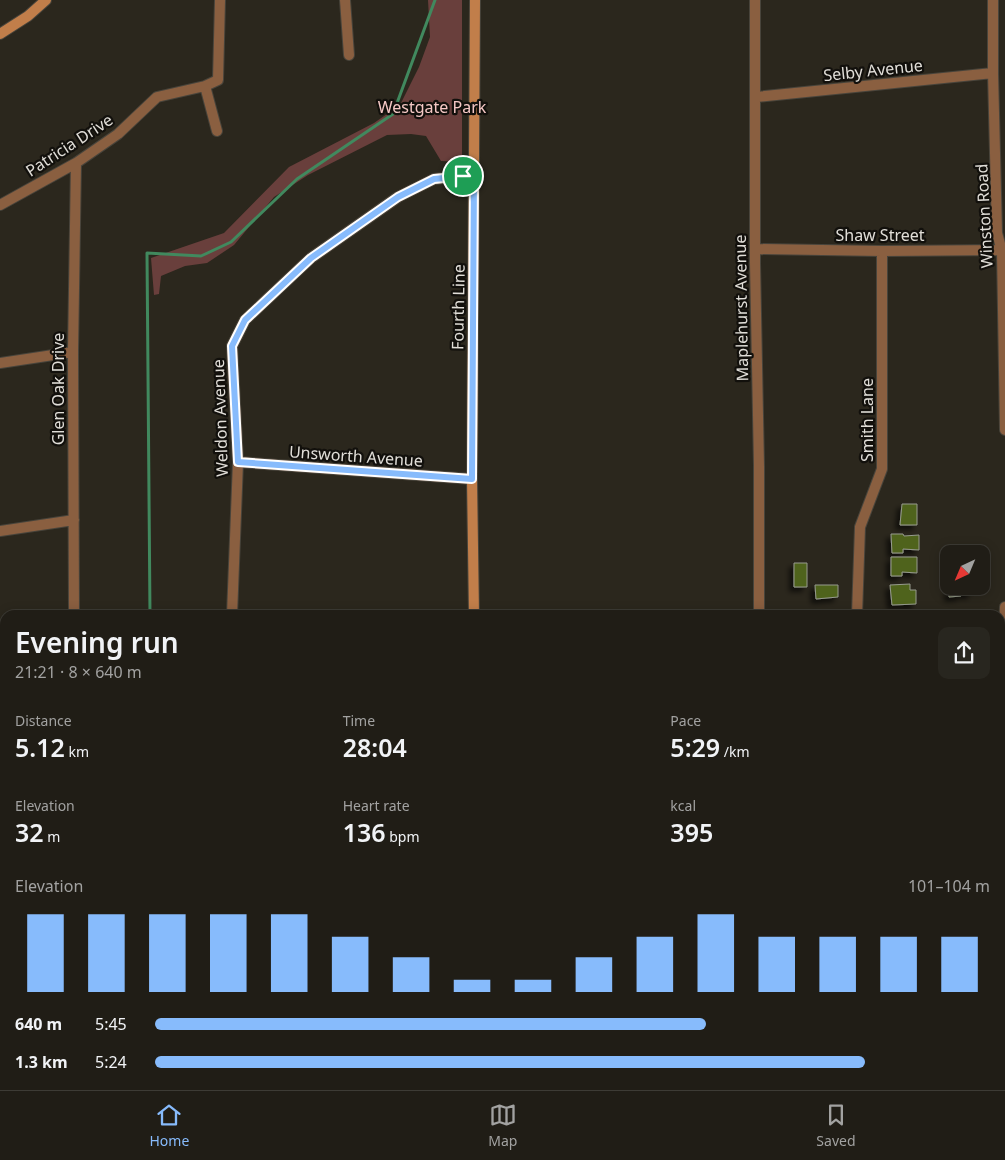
<!DOCTYPE html>
<meta charset="utf-8">
<style>
body{margin:0;font-family:"Noto Sans",sans-serif;background:#28261f;color:#f1f3f6;height:100vh;display:flex;flex-direction:column;font-size:19px;white-space:nowrap}
*{box-sizing:border-box;margin:0}
p{font-size:16px;color:#a2a2a1}
.icon{flex:none;width:28px;height:28px;fill:none;stroke:currentColor;stroke-width:2;stroke-linecap:round;stroke-linejoin:round}
.map{position:relative;flex:1;overflow:hidden}
.sheet{position:absolute;left:0px;top:610px;width:1005px;height:480px;display:flex;flex-direction:column;background:#201d16;border-radius:15px 15px 0 0;box-shadow:0 2px 12px #0003,0 0 0 1px #3d3b35}
.sheet>*{flex:none}
.needle{width:32px;rotate:224deg}
.controls{position:absolute;left:940px;top:545px;display:grid;gap:10px}
.controls a{display:grid;place-items:center;width:50px;height:50px;border-radius:10px;background:#201d16;box-shadow:0 2px 12px #0003,0 0 0 1px #3d3b35;font-size:25px}
.pin{position:absolute;display:grid;place-items:center;width:42px;height:42px;color:#fff;margin:-21px;border:2px solid #fff;border-radius:50%;box-shadow:0 1px 5px #0007}
.round{display:grid;place-items:center;flex:none;width:52px;height:52px;border-radius:10px;background:#28261f}
.head{display:flex;align-items:center;justify-content:space-between;height:85px;padding:0 15px}
h1{font-size:28px;font-weight:600;line-height:38px}
.stats{display:grid;grid-template-columns:repeat(3,1fr);gap:8px;height:85px;padding:5px 15px}
.stats div{display:grid;align-content:center}
.stats b{font-size:25px;font-weight:600}
.stats small{font-size:14px;font-weight:400}
.stats p{font-size:14px}
.chart{height:140px;padding:10px 15px}
.chart p{display:flex;justify-content:space-between}
.chart svg{width:100%;height:90px;margin-top:5px;stroke:#87bbfc;stroke-width:6}
ul{padding:0 15px;list-style:none;font-size:16px}
li{display:grid;grid-template-columns:80px 60px 1fr;align-items:center;height:38px}
li i{height:12px;border-radius:6px;background:#87bbfc}
.menu{display:flex;justify-content:space-around;align-items:center;height:70px;border-top:1px solid #3d3b35;background:#201d16;font-size:14px;color:#a2a2a1}
.menu a{display:grid;justify-items:center;gap:2px}
.menu .active{color:#87bbfc}
.map>svg:first-child{display:block}
.green{fill:#693f3c}
.lines{fill:none;stroke-linecap:round;stroke-linejoin:round}
.stream{stroke:#41895e;stroke-width:3}
.building{fill:#50631b;stroke:#969b8e;filter:url(#shadow)}
.street-casing{stroke:#48443b;stroke-width:12}
.secondary-casing{stroke:#48443b;stroke-width:12}
.path{stroke:#87847c;stroke-width:2;stroke-dasharray:2.5 4;stroke-linecap:butt}
.street{stroke:#8a5f40;stroke-width:10}
.secondary{stroke:#c17e4a;stroke-width:10}
.route-casing{stroke:#fff;stroke-width:10}
.route{stroke:#87bbfc;stroke-width:6}
.labels{text-anchor:middle;stroke-width:4.5;stroke-linejoin:round;paint-order:stroke}
.street-label{font-size:16px;fill:#e1ded8;stroke:#12100c}
.park-label{font-size:16px;fill:#f5c8c5;stroke:#12100c}
</style>
<div class="map">
<svg width="1005" height="1090" viewBox="0 0 1005 1090">
<defs>
<filter id="shadow"><feDropShadow dx="-4.5" dy="4.5" stdDeviation="2.5" flood-color="#0009"/></filter>
</defs>
<rect width="100%" height="100%" fill="#2b271d"/>
<path class="green" d="M428 0H462V162L441 161 426 136 411 134 387 135 308 175 274 197 234 245 207 263 185 266 161 276 159 294 154 295 151 258 224 233 289 167 374 123 400 105 419 67 430 37Z"/>
<g class="lines">
<path class="stream" d="M150 615 147 253 201 256 231 242 297 179 393 114 435 0
M98 1085 99 1090"/>
</g>
<path class="building" d="M902 504H917V525H900Z
M891 534H903L904 536 919 535V550L903 549V553H892Z
M891 557H917V573L902 572V576H891Z
M794 563H807V587H794Z
M910 584V590H916V604L892 605 890 585Z
M815 585H838V597L816 599Z
M957 586H975V588H972V594H962V588Z
M949 589H961V596L949 597Z
M1000 700 1005 703V717L1000 725Z
M1000 781 1005 784V801L1000 798Z"/>
<g class="lines">
<g class="street-casing">
<path id="street" d="M345 0 349 55
M755 0V263L759 466V615
M993 0V73L997 233 1002 251 1005 430
M205 86 217 131
M756 97 993 73
M0 205 76 163 118 134 157 97 205 86 218 80 220 0
M755 249 882 251 1005 250
M0 363 73 352
M238 462 472 479
M0 531 74 520
M74 615 73 352 76 163
M232 615 238 462 232 346 245 320 311 258 398 197 434 179 474 175
M857 615 860 527 882 469V251
M1000 660 1003 648 1005 607
M0 673 5 671
M1000 838 1005 843
M765 1085 766 1090
M232 1090V1085
M898 1090V1085"/>
</g>
<g class="secondary-casing">
<path id="secondary" d="M0 34 28 16 46 0
M474 615 472 479 475 0
M1000 667 1005 671
M0 1079 5 1078
M481 1090V1085"/>
</g>
<path class="path" d="M0 946H5"/>
<use href="#street" class="street"/>
<use href="#secondary" class="secondary"/>
</g>
<g class="lines">
<g class="route-casing">
<path id="route" d="M474 175 472 479 238 462 232 346 245 320 311 258 398 197 434 179Z"/>
</g>
<use href="#route" class="route"/>
</g>
<g class="labels">
<g class="street-label">
<text transform="translate(873 70) rotate(-6)" y="6">Selby Avenue</text>
<text transform="translate(69 145) rotate(-33)" y="6">Patricia Drive</text>
<text transform="translate(984 216) rotate(-93)" y="6">Winston Road</text>
<text x="880" y="241">Shaw Street</text>
<text transform="translate(458 307) rotate(-89)" y="6">Fourth Line</text>
<text transform="translate(741 308) rotate(-91)" y="6">Maplehurst Avenue</text>
<text transform="translate(58 389) rotate(-90)" y="6">Glen Oak Drive</text>
<text transform="translate(220 418) rotate(-92)" y="6">Weldon Avenue</text>
<text transform="translate(867 420) rotate(-90)" y="6">Smith Lane</text>
<text transform="translate(356 456) rotate(4)" y="6">Unsworth Avenue</text>
</g>
<g class="park-label">
<text x="432" y="113">Westgate Park</text>
</g>
</g>
</svg>
<div class="controls">
<a><svg class="needle" viewBox="-14 -14 28 28"><path d="M0-13l5 13h-10z" fill="#e53935"/><path d="M0 13l5-13h-10z" fill="#a2a2a1"/></svg></a>
</div>
<div class="pin" style="left:463px;top:176px;background:#1e9e55"><svg class="icon" aria-label="arrive" viewBox="0 0 24 24"><path d="M6 21V4h12l-3 4 3 4H6"/></svg></div>
<section class="sheet">
<div class="head"><div><h1>Evening run</h1><p>21:21 · 8 × 640 m</p></div><a class="round"><svg class="icon" aria-label="share" viewBox="0 0 24 24"><path d="M12 15V3M7 8l5-5 5 5M5 13v7h14v-7"/></svg></a></div>
<div class="stats">
<div><p>Distance</p><b>5.12<small> km</small></b></div>
<div><p>Time</p><b>28:04</b></div>
<div><p>Pace</p><b>5:29<small> /km</small></b></div>
</div>
<div class="stats">
<div><p>Elevation</p><b>32<small> m</small></b></div>
<div><p>Heart rate</p><b>136<small> bpm</small></b></div>
<div><p>kcal</p><b>395</b></div>
</div>
<div class="chart"><p><span>Elevation</span>101–104 m</p>
<svg viewBox="0 0 160 44" preserveAspectRatio="none"><path d="M5 44V6M15 44V6M25 44V6M35 44V6M45 44V6M55 44V17M65 44V27M75 44V38M85 44V38M95 44V27M105 44V17M115 44V6M125 44V17M135 44V17M145 44V17M155 44V17"/></svg>
</div>
<ul>
<li><b>640 m</b>5:45<i style="width:66%"></i></li>
<li><b>1.3 km</b>5:24<i style="width:85%"></i></li>
</ul>
</section>
</div>
<nav class="menu">
<a class="active"><svg class="icon" aria-label="home" viewBox="0 0 24 24"><path d="M3 11l9-7 9 7M6 9v11h12V9"/></svg>Home</a>
<a><svg class="icon" aria-label="map" viewBox="0 0 24 24"><path d="M3 6l6-2 6 2 6-2v14l-6 2-6-2-6 2zM9 4v14M15 6v14"/></svg>Map</a>
<a><svg class="icon" aria-label="saved" viewBox="0 0 24 24"><path d="M7 4h10v16l-5-4-5 4z"/></svg>Saved</a>
</nav>
